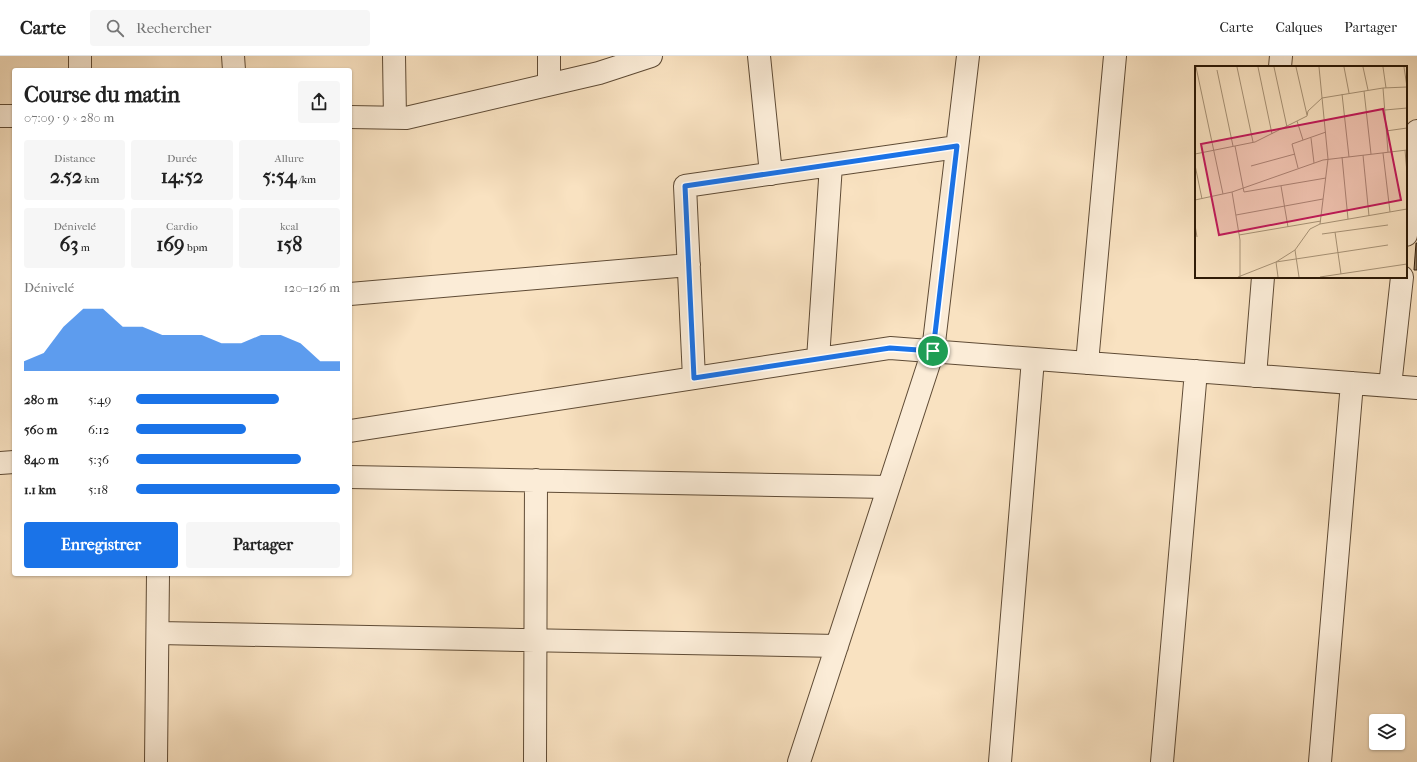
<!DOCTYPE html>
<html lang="fr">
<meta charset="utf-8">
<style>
body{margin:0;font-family:"IM FELL French Canon",serif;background:#f6f6f6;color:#222;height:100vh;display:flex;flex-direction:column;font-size:15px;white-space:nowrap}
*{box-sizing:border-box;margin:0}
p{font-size:13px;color:#767676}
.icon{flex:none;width:22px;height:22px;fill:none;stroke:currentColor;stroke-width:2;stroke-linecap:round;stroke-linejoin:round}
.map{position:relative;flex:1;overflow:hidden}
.panel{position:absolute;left:12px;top:12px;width:340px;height:508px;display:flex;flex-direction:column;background:#fff;border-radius:4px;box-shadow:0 1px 3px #0004}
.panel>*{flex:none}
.tools{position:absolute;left:1369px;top:658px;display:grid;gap:8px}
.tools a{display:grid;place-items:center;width:36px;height:36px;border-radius:4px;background:#fff;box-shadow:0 1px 3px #0004;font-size:20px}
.pin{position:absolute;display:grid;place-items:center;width:34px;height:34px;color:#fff;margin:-17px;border:2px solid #fff;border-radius:50%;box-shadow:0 1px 4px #0007}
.round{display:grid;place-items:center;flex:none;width:42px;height:42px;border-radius:4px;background:#f6f6f6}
.head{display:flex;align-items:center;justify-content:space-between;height:68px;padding:0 12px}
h1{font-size:22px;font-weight:800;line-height:30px}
.figures{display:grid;grid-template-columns:repeat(3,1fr);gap:6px;height:68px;padding:4px 12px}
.figures div{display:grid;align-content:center;border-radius:4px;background:#f6f6f6;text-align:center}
.figures b{font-size:20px;font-weight:800}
.figures small{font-size:11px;font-weight:400}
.figures p{font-size:11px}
.chart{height:112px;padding:8px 12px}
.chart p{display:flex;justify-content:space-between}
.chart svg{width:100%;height:72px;margin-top:4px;fill:#1a73e8;opacity:.7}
.cta{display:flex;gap:8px;margin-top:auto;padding:8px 12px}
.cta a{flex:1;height:46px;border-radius:4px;background:#1a73e8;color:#fff;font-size:16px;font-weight:800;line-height:46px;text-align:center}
.cta a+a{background:#f6f6f6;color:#222}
ul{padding:0 12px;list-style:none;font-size:13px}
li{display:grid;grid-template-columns:64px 48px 1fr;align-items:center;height:30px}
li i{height:10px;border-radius:5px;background:#1a73e8}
header{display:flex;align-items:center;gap:24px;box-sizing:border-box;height:56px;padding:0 20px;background:#fff;border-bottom:1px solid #e0e0e0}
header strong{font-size:19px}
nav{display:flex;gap:22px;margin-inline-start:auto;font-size:14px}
.search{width:280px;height:36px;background:#f6f6f6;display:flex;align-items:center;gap:10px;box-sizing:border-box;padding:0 14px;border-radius:4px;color:#767676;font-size:15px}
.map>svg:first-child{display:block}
.building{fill:#978267;stroke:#2c1906}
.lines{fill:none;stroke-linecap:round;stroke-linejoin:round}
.street-casing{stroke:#5f4b35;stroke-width:24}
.street{stroke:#fbecd7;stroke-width:22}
.route-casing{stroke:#fff;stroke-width:8}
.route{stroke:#1a73e8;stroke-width:5}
.inset-road{fill:none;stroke:#a79276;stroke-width:1}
.view{fill:#c2185b;fill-opacity:0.15;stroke:#c2185b;stroke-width:2}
.inset-edge{fill:none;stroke:#2c1906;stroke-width:2}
</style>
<header>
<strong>Carte</strong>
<div class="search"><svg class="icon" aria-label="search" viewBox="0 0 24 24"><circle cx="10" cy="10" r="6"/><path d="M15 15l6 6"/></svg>Rechercher</div>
<nav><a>Carte</a><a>Calques</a><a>Partager</a></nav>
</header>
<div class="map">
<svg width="1417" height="706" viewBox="0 0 1417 706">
<rect width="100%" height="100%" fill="#f9e2c1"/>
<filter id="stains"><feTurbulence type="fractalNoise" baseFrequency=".005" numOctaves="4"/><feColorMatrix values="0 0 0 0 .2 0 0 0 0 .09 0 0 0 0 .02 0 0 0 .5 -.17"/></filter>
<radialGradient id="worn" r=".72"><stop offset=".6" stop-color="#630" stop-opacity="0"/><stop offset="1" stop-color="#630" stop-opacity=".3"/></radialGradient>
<path class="building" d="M1416 187H1417V214H1414Z"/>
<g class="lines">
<g class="street-casing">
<path id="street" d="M80 0V14
M233 0 234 14
M394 0 395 62
M549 0V28
M759 0 771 118
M1280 11 1281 0
M0 60H14
M350 61 406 62 599 17 651 0
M1406 179 1417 75
M350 238 689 209
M818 303 831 109
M1087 307 1115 0
M1255 320 1263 221
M694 322 685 130 957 91
M1390 330 1402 221
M350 375 890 292 1417 332
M0 407 14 406
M350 421 888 431
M158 577 837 590
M156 706 158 518
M535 706 536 424
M799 706 933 295 968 0
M1000 706 1033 303
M1162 706 1196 315
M1320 706 1352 327"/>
</g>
<use href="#street" class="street"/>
</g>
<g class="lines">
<g class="route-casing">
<path id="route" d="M957 90 933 295 890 292 694 322 685 130Z"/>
</g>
<use href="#route" class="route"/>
</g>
<g transform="translate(1195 10)">
<rect width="212" height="212" fill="#f9e2c1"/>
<path class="inset-road" d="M1 1 28 128M42 1 58 76M63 1 77 68M79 1 92 61M101 1 112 49M124 1 133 93 125 158M149 1 154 27M168 1 173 24M188 1 191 22M209 1 212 21M22 4 38 80M188 22 193 86M169 25 176 88M147 28 154 91M190 44 212 42M102 55 108 74M191 65 212 62M116 72 119 97M40 80 49 126 131 112M210 84 212 107M188 87 195 146M0 88 60 76 112 50 113 45 127 32 188 22 212 21M168 89 174 150M147 91 153 153M0 99 7 133M56 100 100 88M103 102 97 78 131 66M86 120 93 161M37 126 45 174V211M0 134 37 126 128 94 212 84M41 149 128 133M0 159 2 171M140 166 146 208M127 168 193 159M44 169 126 155M100 184 104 211M43 211 81 196 193 179M83 211 81 196 100 184 115 163 125 158 212 143M125 211 212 198"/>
<path class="view" d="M188 43 206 134 24 169 6 78Z"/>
<rect width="212" height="212" class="inset-edge"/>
</g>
<rect width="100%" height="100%" filter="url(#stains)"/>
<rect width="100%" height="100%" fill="url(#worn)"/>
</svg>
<div class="tools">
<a><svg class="icon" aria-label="layers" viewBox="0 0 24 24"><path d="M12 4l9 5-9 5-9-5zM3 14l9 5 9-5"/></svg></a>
</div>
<div class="pin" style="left:933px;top:295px;background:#1e9e55"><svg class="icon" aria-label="arrive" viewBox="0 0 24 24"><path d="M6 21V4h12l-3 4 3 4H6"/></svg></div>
<section class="panel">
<div class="head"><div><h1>Course du matin</h1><p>07:09 · 9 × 280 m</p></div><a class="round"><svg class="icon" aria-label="share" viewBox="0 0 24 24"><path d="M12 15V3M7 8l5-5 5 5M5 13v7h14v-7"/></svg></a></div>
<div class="figures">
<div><p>Distance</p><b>2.52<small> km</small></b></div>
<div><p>Durée</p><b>14:52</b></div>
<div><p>Allure</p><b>5:54<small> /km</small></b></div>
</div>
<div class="figures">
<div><p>Dénivelé</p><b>63<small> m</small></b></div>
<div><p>Cardio</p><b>169<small> bpm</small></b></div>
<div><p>kcal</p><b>158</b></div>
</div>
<div class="chart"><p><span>Dénivelé</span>120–126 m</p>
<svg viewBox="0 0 160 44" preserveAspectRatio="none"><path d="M0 44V38L10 33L20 17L30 6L40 6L50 17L60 17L70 22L80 22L90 22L100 27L110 27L120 22L130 22L140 27L150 38L160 38V44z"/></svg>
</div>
<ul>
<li><b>280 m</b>5:49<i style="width:70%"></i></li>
<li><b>560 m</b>6:12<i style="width:54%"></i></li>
<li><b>840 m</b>5:36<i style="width:81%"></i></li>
<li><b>1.1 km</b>5:18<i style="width:100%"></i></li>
</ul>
<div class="cta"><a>Enregistrer</a><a>Partager</a></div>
</section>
</div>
